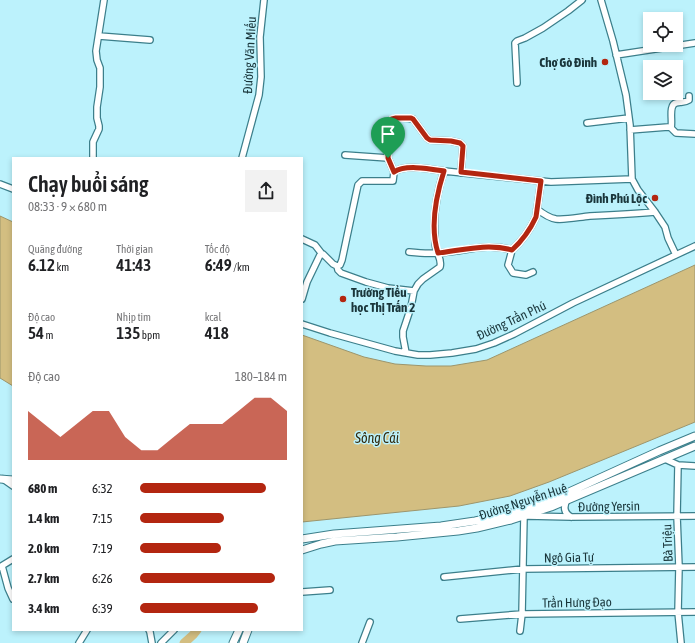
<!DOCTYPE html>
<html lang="vi">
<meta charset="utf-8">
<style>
body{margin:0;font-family:"Asap Condensed",sans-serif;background:#f2f2f2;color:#202124;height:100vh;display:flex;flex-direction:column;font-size:15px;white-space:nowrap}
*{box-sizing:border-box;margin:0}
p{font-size:13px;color:#757577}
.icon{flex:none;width:22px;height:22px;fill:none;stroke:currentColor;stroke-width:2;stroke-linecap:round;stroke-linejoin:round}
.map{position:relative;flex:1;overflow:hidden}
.drawer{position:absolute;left:12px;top:157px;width:291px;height:474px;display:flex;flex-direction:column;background:#fff;border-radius:0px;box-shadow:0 2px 6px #0003}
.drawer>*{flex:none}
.controls{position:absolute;left:643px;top:12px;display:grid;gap:8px}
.controls a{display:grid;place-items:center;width:40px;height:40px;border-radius:0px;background:#fff;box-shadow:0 2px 6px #0003;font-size:20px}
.pin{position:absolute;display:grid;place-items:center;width:34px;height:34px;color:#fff;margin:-41px -17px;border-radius:50% 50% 50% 0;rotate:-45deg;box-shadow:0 0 4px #0007}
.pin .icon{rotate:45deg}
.round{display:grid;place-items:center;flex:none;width:42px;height:42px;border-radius:0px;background:#f2f2f2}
.summary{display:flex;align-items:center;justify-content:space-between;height:68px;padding:0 16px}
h1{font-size:22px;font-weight:600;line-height:30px}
.stats{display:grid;grid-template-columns:repeat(3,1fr);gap:6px;height:68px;padding:4px 16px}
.stats div{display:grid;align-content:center}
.stats b{font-size:17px;font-weight:600}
.stats small{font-size:11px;font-weight:400}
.stats p{font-size:11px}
.chart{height:112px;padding:8px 16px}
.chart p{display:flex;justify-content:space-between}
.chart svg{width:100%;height:72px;margin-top:4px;fill:#b32610;opacity:.7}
ul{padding:0 16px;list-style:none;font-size:13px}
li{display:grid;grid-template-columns:64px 48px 1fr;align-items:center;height:30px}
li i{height:10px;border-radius:5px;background:#b32610}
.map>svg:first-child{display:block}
.water{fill:#d3be81;stroke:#9c956c}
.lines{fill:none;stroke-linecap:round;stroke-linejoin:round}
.river{stroke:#d3be81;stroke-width:9}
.minor-casing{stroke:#3c7f8b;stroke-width:8}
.major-casing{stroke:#3c7f8b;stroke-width:9}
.minor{stroke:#fff;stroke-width:5.5}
.major{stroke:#fff;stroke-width:7}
.route-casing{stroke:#fff;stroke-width:8}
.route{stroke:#b32610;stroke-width:5}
.poi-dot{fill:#b32610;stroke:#bcf2fc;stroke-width:1.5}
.labels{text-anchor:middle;stroke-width:3;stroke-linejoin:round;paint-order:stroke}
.street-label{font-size:13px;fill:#1a363b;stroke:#bcf2fc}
.poi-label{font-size:13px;font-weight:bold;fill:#1a363b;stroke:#bcf2fc;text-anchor:end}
.water-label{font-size:14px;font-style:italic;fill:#32290c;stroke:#bcf2fc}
</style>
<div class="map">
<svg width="695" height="643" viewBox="0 0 695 643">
<rect width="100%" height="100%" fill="#bcf2fc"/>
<path class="water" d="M0 216 13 222V386L0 378Z
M695 265V422L549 482 510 496 459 506 302 522V335L364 357 395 364 426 366H451L487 360Z"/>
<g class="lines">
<path class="river" d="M184 643 193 635 197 630"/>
<g class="minor-casing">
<path id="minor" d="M601 0 613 41 626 95 630 125 632 179 638 190 655 212 665 227 668 238 676 255
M99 36 150 40
M616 55 695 43
M517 83 515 43 517 41 525 38 543 28 568 11 582 0
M587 123 629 118
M671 128C673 121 668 105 676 103 681 101 683 104 689 100V96
M630 130 668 127 671 128 676 133 695 134
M345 155 388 158
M93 158V142L99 129V126L97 118V107L100 87V68L97 60 96 51 104 0
M242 158 259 95 261 77 260 37 264 0
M394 172C405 164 431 169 444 171L551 182 632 179
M0 184 13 189
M537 209C542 213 549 218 556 219 567 220 579 217 590 216 612 215 633 214 655 212
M302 239 315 245 322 254
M512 250 508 265 513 273 526 275 533 272
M409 252C418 253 428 254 437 253 463 252 487 242 512 250 522 241 530 230 536 217L541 181
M337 266 338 270 341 273 366 282 388 288 414 291
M302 299 307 282 320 255 323 254 333 264 337 266 340 265 342 260 356 194 358 185 362 181H393L394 172 388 158 389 123C390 122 390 121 391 120 395 117 409 118 413 119L427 138 430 140 451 141 460 143 463 146 461 173
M302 324 330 333 395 351 418 355H430L452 353 476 349 494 343 514 334 573 303 695 246
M406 353 403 337V331L411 307 414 291 418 284 423 279 440 267C442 260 438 256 436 249 435 245 435 241 435 236 433 215 437 192 444 171
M665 459 678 465 695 466
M678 465 677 516 679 567 678 612 681 643
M3 479 13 486
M567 500C563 507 564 513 571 517
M527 516 571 517 695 516
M2 566 8 588 13 599
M0 567 13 559
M444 577 523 569 695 567
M302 592 330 590
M460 619 522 614 695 612
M149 630 150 632 152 643
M520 631 522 614 524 516 523 512
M79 643 87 630
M161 643 174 630
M362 643 370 622"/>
</g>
<g class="major-casing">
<path id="major" d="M0 479 13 480
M302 539 334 534 441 526 475 521 509 514 547 502 659 451 695 436
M302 550 321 544 335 541 397 537 458 531 477 528 511 520 551 507 695 446
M233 643 239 630
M243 643 248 630"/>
</g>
<use href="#minor" class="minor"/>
<use href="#major" class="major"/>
</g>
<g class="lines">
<g class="route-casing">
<path id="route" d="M396 118H411L413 119 427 138 430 140 451 141 460 143 463 146 461 172 541 181 536 217C530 230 522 241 512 250 488 243 462 250 438 253 430 228 436 196 444 171 431 169 405 164 394 172L388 158 389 123 392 119Z"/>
</g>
<use href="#route" class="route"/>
</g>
<g class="poi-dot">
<circle cx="605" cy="62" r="4"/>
<circle cx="655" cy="198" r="4"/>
<circle cx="343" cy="299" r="4"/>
</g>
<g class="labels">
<g class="street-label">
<text transform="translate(249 55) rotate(-87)" y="5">Đường Văn Miếu</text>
<text transform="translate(511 320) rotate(-25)" y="5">Đường Trần Phú</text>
<text transform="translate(523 501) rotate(-18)" y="5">Đường Nguyễn Huệ</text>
<text transform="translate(609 506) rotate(-1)" y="5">Đường Yersin</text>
<text transform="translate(667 543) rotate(-92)" y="5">Bà Triệu</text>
<text transform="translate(569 557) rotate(-1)" y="5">Ngô Gia Tự</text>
<text transform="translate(577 602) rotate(-1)" y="5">Trần Hưng Đạo</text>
</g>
<g class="poi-label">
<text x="597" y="67">Chợ Gò Đình</text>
<text x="647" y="203">Đình Phú Lộc</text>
<text x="351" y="297" text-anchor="start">Trường Tiểu<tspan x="351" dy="15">học Thị Trấn 2</tspan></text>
</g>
<g class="water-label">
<text x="377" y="443">Sông Cái</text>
</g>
</g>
</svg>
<div class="controls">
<a><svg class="icon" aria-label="locate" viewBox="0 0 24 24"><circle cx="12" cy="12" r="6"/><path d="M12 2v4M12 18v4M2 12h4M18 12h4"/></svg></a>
<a><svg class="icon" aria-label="layers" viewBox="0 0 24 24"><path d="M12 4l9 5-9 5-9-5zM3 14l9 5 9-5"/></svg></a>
</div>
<div class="pin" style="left:388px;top:158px;background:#1e9e55"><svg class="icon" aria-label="arrive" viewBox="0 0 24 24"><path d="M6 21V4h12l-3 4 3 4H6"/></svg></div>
<section class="drawer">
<div class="summary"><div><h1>Chạy buổi sáng</h1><p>08:33 · 9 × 680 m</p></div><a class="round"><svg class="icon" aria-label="share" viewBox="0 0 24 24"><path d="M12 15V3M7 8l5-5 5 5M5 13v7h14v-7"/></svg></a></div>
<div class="stats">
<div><p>Quãng đường</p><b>6.12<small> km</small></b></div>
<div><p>Thời gian</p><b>41:43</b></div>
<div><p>Tốc độ</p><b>6:49<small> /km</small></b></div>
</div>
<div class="stats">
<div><p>Độ cao</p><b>54<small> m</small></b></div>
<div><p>Nhịp tim</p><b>135<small> bpm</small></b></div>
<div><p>kcal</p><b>418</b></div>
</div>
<div class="chart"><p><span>Độ cao</span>180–184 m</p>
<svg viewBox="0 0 160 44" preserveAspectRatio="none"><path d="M0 44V14L10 22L20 30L30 22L40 14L50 14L60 30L70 38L80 38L90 30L100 22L110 22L120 22L130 14L140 6L150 6L160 14V44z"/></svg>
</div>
<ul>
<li><b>680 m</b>6:32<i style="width:86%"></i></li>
<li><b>1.4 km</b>7:15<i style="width:57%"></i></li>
<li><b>2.0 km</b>7:19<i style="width:55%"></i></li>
<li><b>2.7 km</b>6:26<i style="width:92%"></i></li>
<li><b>3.4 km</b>6:39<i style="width:80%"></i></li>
</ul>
</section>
</div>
